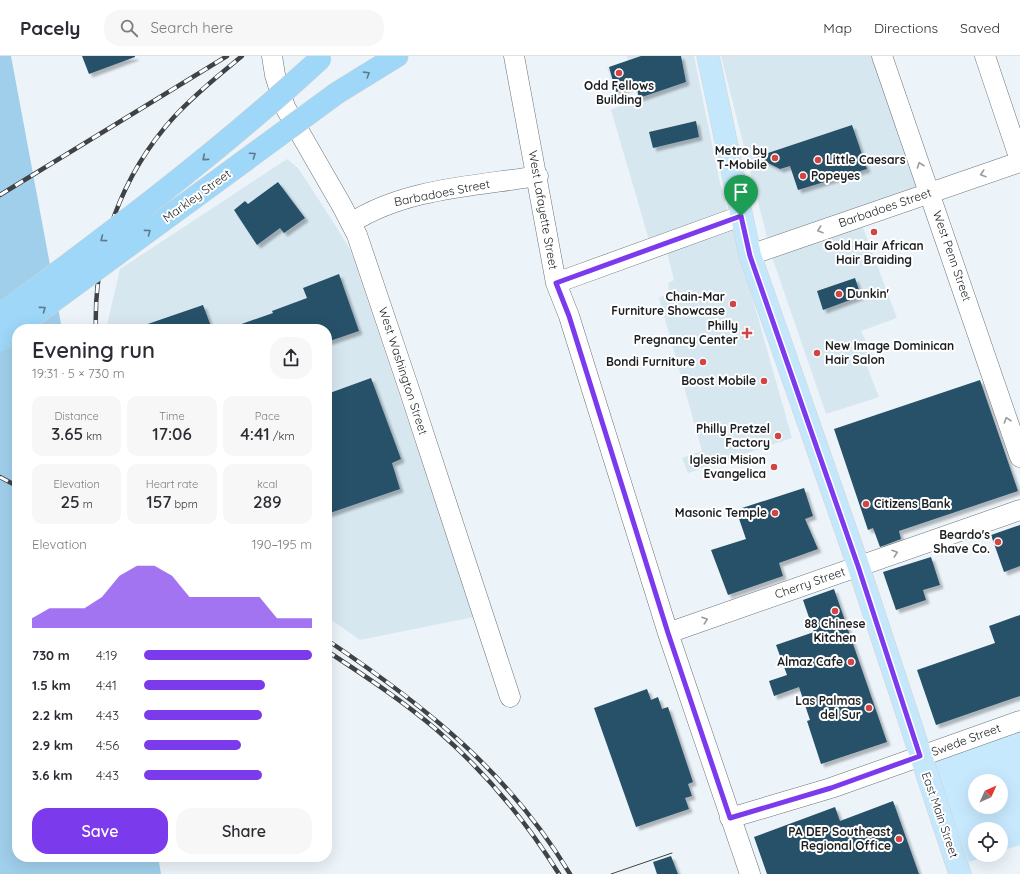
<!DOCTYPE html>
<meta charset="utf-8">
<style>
body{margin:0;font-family:Quicksand,sans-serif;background:#f7f7f7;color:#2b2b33;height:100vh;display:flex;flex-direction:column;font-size:15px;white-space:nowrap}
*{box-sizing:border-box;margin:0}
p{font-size:13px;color:#7c7c81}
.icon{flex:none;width:22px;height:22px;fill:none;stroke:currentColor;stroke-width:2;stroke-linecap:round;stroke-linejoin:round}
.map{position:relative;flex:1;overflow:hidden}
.details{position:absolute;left:12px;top:268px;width:320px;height:538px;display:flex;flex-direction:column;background:#fff;border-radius:16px;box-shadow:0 4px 16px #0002}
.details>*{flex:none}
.needle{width:26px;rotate:45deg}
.buttons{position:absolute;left:968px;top:718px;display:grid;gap:8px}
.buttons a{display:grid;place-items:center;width:40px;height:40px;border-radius:50%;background:#fff;box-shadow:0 4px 16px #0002;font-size:20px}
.pin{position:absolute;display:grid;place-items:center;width:34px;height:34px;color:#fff;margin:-41px -17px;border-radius:50% 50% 50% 0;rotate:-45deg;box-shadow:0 0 4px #0007}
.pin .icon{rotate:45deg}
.round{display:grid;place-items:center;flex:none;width:42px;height:42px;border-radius:16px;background:#f7f7f7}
.head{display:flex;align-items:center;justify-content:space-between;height:68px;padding:0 20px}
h1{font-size:22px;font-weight:600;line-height:30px}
.metrics{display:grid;grid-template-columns:repeat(3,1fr);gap:6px;height:68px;padding:4px 20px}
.metrics div{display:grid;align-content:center;border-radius:10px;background:#f7f7f7;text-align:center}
.metrics b{font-size:17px;font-weight:600}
.metrics small{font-size:11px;font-weight:400}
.metrics p{font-size:11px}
.chart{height:112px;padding:8px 20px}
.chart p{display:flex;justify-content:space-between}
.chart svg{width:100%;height:72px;margin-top:4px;fill:#7c3aed;opacity:.7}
.action{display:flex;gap:8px;margin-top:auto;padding:8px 20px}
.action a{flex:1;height:46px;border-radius:16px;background:#7c3aed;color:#fff;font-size:16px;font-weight:600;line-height:46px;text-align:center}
.action a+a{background:#f7f7f7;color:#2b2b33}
ul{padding:0 20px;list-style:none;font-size:13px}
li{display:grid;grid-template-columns:64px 48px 1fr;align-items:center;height:30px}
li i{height:10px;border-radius:5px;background:#7c3aed}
header{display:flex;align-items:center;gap:24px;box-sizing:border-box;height:56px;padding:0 20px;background:#fff;border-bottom:1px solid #e1e1e2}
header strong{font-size:19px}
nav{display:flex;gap:22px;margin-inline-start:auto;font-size:14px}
.search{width:280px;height:36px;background:#f7f7f7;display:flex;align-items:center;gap:10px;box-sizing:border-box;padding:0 14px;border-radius:16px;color:#7c7c81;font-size:15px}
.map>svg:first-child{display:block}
.built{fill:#d7e7f0}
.green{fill:#c7e9fe;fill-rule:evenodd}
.water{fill:#a0cfeb}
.building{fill:#255169;filter:url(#shadow)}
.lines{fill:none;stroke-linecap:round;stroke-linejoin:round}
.minor-casing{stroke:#6b7276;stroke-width:21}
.major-casing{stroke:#d2d2d3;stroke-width:23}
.highway-casing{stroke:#d2d2d3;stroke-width:23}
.minor{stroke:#fff;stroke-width:20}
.major{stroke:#c5e7fb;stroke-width:22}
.highway{stroke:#9ed7f8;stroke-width:22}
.tram{stroke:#3f4346;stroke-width:1}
.rail-casing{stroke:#3f4346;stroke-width:4.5}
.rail{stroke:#fff;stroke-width:3;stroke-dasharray:9;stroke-linecap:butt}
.highway-bridge-casing{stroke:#d2d2d3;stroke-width:23;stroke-linecap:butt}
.highway-bridge{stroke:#9ed7f8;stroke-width:22}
.oneway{stroke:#5d7b8c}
.oneway2{stroke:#999a9b}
.route-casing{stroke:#fff;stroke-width:8}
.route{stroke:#7c3aed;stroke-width:5}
.poi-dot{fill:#d34444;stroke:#fff;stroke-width:1.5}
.labels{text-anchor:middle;stroke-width:4;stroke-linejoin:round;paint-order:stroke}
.poi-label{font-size:12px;font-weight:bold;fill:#1c1f21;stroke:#fff;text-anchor:end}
.street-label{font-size:12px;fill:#1c1f21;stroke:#fff}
</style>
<header>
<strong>Pacely</strong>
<div class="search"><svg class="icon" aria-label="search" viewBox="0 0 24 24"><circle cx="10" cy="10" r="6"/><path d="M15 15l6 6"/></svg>Search here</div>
<nav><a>Map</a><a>Directions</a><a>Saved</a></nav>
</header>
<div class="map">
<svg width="1020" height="818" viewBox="0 0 1020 818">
<defs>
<filter id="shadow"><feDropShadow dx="3.5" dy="3.5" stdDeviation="1" flood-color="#0004"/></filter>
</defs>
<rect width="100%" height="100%" fill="#ecf4fa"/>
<path class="built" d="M627 0H694L720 127 792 382 688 417 682 402 702 395 659 242 669 237 668 227 674 224 663 180 649 184 611 54 638 42 634 30 616 36 607 12 628 4Z
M721 0H875L920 131 856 153 897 262 861 275 875 303 866 308 879 341 826 358 772 201Z
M287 103 298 112 332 164 351 195 474 561 360 584 327 561V273H106L120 213Z"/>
<path class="green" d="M1020 672V789L1001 795V773H975V799H990L969 806 934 708 943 698ZM975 725H1001V751H975Z"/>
<path class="water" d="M0 0H11L62 273H17V801H158L161 818H0Z"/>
<path class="building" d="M82 0H135V1L89 18Z
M641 0H681L686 26 639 42 636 29 616 36 609 11Z
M696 65 699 81 653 92 649 76Z
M852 69 867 113 798 134 790 110 780 113 756 101Z
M278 126 305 162 284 177 280 172 257 189 234 154 245 145 248 148Z
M339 218 359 275 327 286V273H233V271L273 257 272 255 307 242 303 232Z
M855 222 861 240 823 254 817 235Z
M203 249 212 273H139V271Z
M371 322 401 403 392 407 400 433 327 458V338Z
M980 324 1018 435 899 475 901 483 880 491 873 472 868 474 834 373Z
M804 432 813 460 805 463 818 493 779 507 783 520 728 539 711 494 746 483 736 454Z
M1020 469V510L1004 516 991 479Z
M931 501 940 529 923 534 926 544 896 554 883 516Z
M834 533 887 686 821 708 807 665 810 664 799 631 774 640 769 625 787 619 776 589 814 576 803 544Z
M1020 559V640L936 669 917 614 995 587 989 570Z
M647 633 651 644 658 641 662 653 668 651 693 726 688 728 692 740 685 742 689 753 636 771 594 652Z
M893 745 919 818H767L754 781 835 751 840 765Z
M671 800 678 818H657L653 806Z"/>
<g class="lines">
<g class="minor-casing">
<path id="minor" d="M272 0 275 19 285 51 342 150 357 179 409 333 510 641
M514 0 556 227 569 260 668 577 750 818
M882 0 1020 401
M985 0 1020 104
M351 167C405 132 476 130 538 120
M750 199 1020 106
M556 227 741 160
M668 577 1020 454
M730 762 831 732 1020 665"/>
</g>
<g class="major-casing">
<path id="major" d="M708 0 750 199 858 509 960 818"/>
</g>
<g class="highway-casing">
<path id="highway" d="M337 37 397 0"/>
</g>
<use href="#minor" class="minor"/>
<use href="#major" class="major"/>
<use href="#highway" class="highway"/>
<path class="tram" d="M611 818 672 797"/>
<g class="rail-casing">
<path id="rail" d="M0 139 227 0
M96 273C93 196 122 118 174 61 195 38 219 19 242 0
M0 421 17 430
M327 584C425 650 508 715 570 818
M327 595C365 620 403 645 438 675 485 716 526 765 559 818"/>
</g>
<use href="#rail" class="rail"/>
<g class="highway-bridge-casing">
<path id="highway-bridge" d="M0 259C110 178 219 96 320 3
M0 284 337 37"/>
</g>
<use href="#highway-bridge" class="highway-bridge"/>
</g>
<defs><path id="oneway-chevron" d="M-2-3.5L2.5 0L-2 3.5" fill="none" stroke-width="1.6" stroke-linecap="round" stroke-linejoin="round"/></defs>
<g class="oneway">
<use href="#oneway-chevron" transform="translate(367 18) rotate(-32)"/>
<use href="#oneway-chevron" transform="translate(253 99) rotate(-35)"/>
<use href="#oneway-chevron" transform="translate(205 102) rotate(140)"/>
<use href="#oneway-chevron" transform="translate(148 176) rotate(-36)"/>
<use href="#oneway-chevron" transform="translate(103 183) rotate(143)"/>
<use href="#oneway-chevron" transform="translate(43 253) rotate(-36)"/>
</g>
<g class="oneway2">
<use href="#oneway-chevron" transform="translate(920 109) rotate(-109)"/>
<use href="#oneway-chevron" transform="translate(983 118) rotate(162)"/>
<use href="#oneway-chevron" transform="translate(820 174) rotate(161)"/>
<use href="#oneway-chevron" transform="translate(1007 364) rotate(-109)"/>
<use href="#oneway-chevron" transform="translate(895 497) rotate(-19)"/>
<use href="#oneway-chevron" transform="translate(705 564) rotate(-19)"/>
</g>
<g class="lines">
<g class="route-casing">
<path id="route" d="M741 160 750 200 858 510 920 700 831 732 730 762 668 577 569 260 556 227Z"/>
</g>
<use href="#route" class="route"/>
</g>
<g class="poi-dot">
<circle cx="619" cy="17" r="4"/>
<circle cx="775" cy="102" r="4"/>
<circle cx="818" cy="104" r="4"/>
<circle cx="803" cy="120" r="4"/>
<circle cx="874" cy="176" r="4"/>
<circle cx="839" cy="238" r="4"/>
<circle cx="733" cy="248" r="4"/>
<path d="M745 271h4v4h4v4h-4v4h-4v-4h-4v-4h4z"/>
<circle cx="817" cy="297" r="4"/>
<circle cx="703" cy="306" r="4"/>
<circle cx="764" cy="325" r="4"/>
<circle cx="778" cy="380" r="4"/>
<circle cx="774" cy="411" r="4"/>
<circle cx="866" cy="448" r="4"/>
<circle cx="775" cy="457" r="4"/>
<circle cx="998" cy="486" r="4"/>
<circle cx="835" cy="555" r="4"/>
<circle cx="851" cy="606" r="4"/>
<circle cx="869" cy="652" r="4"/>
<circle cx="899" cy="783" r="4"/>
</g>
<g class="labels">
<g class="poi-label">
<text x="619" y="34" text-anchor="middle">Odd Fellows<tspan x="619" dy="14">Building</tspan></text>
<text x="767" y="99">Metro by<tspan x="767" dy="14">T-Mobile</tspan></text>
<text x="826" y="108" text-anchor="start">Little Caesars</text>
<text x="811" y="124" text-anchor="start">Popeyes</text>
<text x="874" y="194" text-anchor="middle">Gold Hair African<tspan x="874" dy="14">Hair Braiding</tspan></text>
<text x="847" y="242" text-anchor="start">Dunkin'</text>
<text x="725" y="245">Chain-Mar<tspan x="725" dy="14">Furniture Showcase</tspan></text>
<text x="738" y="274">Philly<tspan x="738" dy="14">Pregnancy Center</tspan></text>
<text x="825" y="294" text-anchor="start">New Image Dominican<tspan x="825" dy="14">Hair Salon</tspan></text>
<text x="695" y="310">Bondi Furniture</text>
<text x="756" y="329">Boost Mobile</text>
<text x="770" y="377">Philly Pretzel<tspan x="770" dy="14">Factory</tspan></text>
<text x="766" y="408">Iglesia Mision<tspan x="766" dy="14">Evangelica</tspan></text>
<text x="874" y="452" text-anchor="start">Citizens Bank</text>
<text x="767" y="461">Masonic Temple</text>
<text x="990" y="483">Beardo's<tspan x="990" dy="14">Shave Co.</tspan></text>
<text x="835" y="572" text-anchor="middle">88 Chinese<tspan x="835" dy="14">Kitchen</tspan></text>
<text x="843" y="610">Almaz Cafe</text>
<text x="861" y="649">Las Palmas<tspan x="861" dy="14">del Sur</tspan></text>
<text x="891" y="780">PA DEP Southeast<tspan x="891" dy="14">Regional Office</tspan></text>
</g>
<g class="street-label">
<text transform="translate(442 137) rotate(-11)" y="4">Barbadoes Street</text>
<text transform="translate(197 140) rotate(-36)" y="4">Markley Street</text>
<text transform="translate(885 152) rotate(-19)" y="4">Barbadoes Street</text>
<text transform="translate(543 154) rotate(80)" y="4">West Lafayette Street</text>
<text transform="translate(952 200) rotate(71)" y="4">West Penn Street</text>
<text transform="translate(403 315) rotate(72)" y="4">West Washington Street</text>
<text transform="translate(810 527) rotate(-19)" y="4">Cherry Street</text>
<text transform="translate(966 684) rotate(-20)" y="4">Swede Street</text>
<text transform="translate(940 759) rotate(71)" y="4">East Main Street</text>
</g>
</g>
</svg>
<div class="buttons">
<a><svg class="needle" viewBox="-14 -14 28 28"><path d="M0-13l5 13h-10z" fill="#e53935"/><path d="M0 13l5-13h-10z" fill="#7c7c81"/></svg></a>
<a><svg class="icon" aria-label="locate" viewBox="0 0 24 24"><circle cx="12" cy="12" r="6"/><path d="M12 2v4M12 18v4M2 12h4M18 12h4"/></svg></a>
</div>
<div class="pin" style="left:741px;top:160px;background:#1e9e55"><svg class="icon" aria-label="arrive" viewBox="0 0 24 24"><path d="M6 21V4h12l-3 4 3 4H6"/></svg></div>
<section class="details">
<div class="head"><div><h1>Evening run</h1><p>19:31 · 5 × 730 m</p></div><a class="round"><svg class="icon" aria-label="share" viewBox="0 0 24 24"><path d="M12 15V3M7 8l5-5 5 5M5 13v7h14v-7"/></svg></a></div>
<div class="metrics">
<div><p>Distance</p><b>3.65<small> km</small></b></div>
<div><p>Time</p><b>17:06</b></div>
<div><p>Pace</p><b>4:41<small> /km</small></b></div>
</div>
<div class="metrics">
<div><p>Elevation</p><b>25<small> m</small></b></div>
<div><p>Heart rate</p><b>157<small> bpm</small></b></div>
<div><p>kcal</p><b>289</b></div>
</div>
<div class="chart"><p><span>Elevation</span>190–195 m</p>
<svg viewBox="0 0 160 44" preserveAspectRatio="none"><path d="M0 44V38L10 32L20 32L30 32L40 25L50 12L60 6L70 6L80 12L90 25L100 25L110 25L120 25L130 25L140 38L150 38L160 38V44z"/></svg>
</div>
<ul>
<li><b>730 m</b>4:19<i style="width:100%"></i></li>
<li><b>1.5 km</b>4:41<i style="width:72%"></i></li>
<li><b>2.2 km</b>4:43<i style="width:70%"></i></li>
<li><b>2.9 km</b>4:56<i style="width:58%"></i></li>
<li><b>3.6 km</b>4:43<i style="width:70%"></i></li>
</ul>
<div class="action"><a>Save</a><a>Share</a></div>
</section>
</div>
